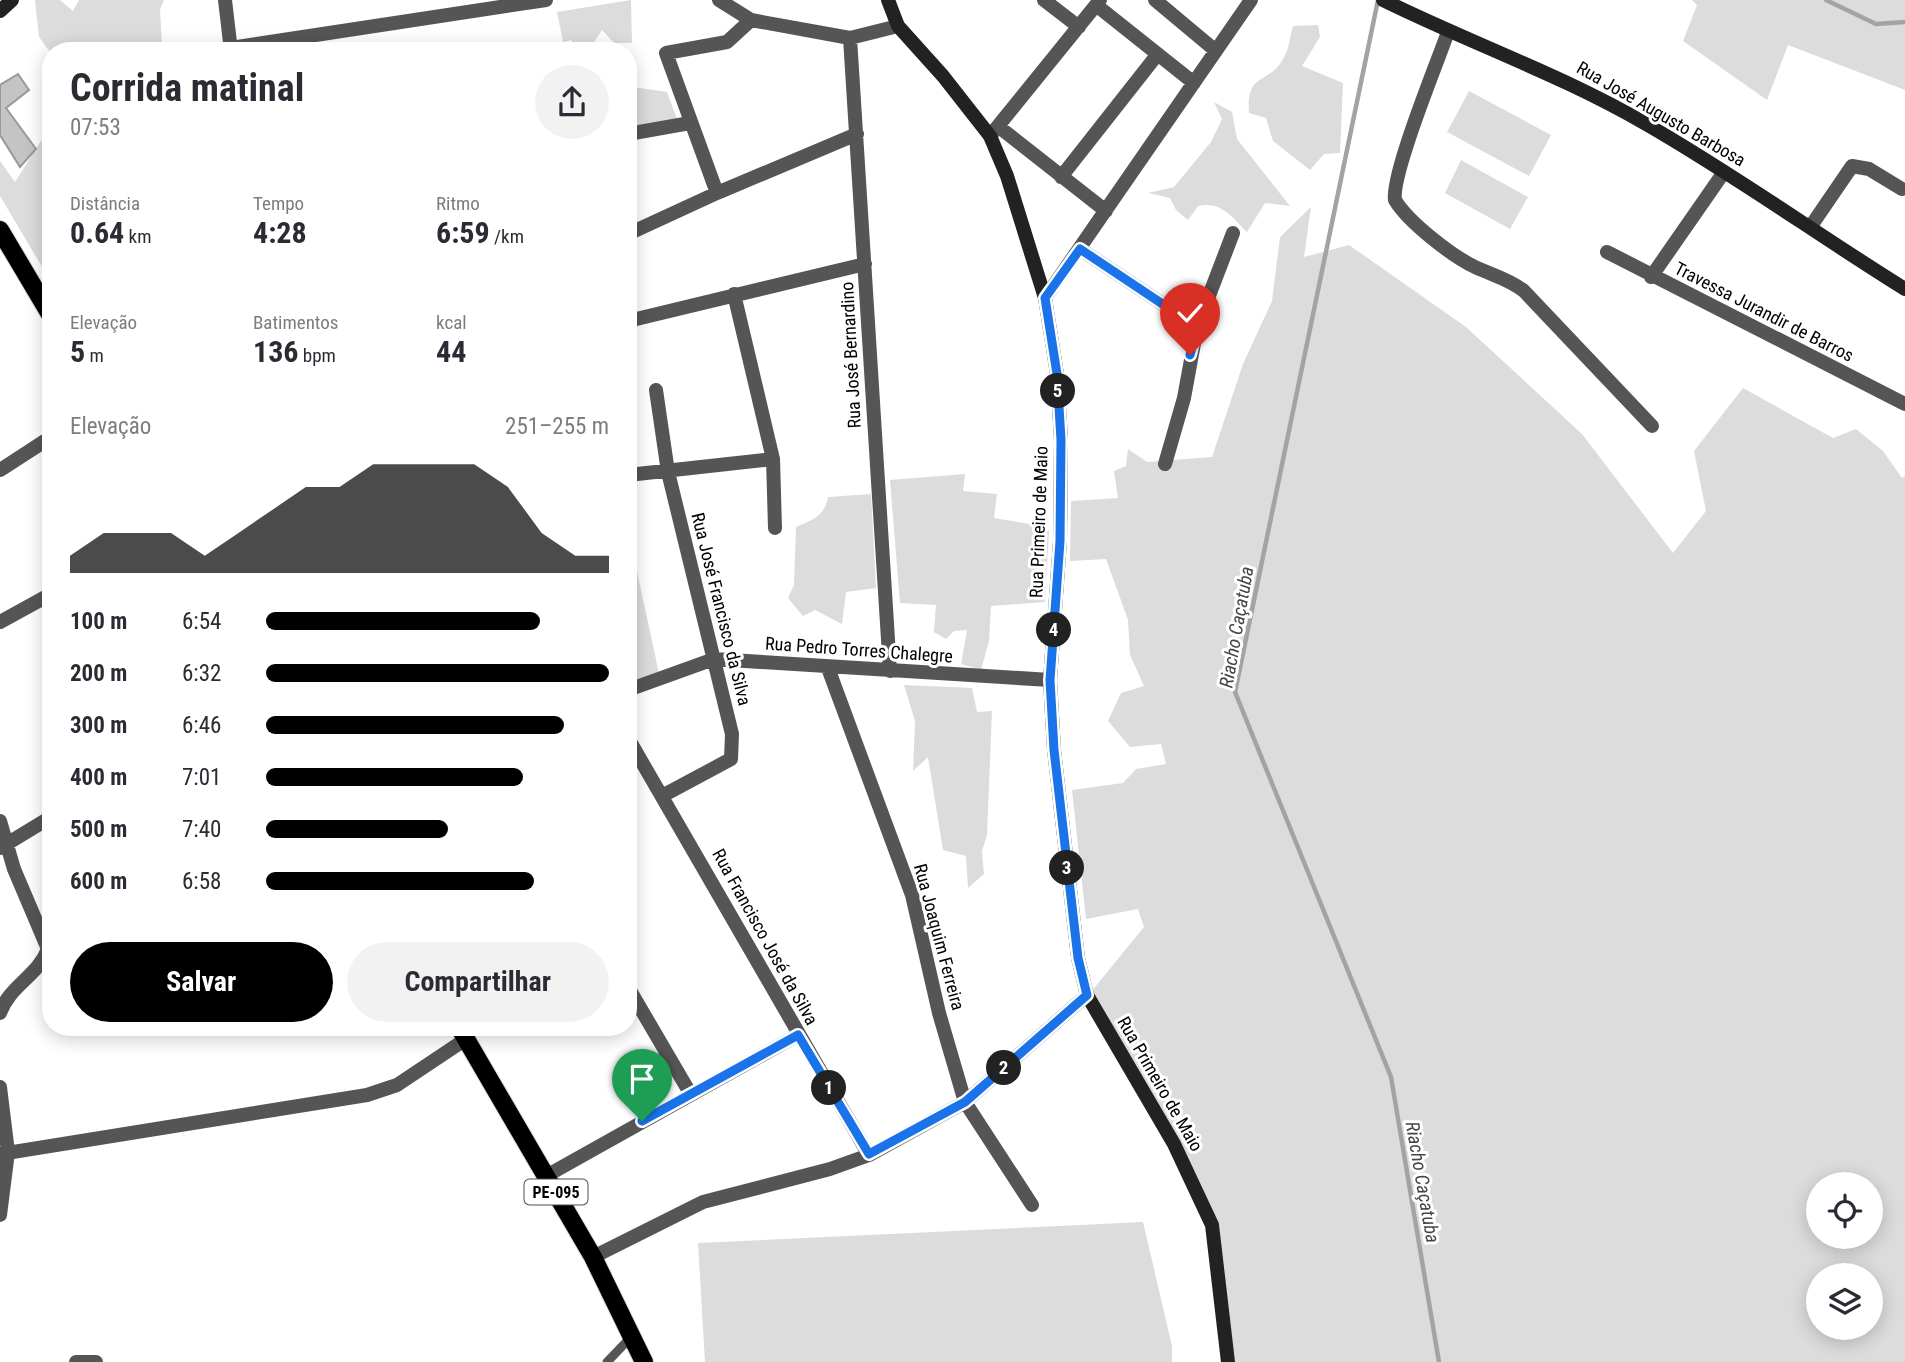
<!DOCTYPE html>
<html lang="pt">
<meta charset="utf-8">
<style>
body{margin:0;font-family:"Roboto Condensed",sans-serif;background:#f2f2f3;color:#2b2b33;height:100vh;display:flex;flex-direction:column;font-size:26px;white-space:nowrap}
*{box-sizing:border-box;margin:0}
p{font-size:23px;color:#7c7c81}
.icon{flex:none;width:38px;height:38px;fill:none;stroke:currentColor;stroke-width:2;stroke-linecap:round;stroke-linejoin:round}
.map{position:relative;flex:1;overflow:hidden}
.panel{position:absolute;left:42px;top:42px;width:595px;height:994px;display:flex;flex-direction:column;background:#fff;border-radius:28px;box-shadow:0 4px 18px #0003}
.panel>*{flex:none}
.buttons{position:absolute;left:1806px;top:1172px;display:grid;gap:14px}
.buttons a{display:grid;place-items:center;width:77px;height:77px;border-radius:50%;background:#fff;box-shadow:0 4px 18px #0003;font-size:35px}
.pin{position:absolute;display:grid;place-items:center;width:60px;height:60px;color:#fff;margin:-72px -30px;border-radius:50% 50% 50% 0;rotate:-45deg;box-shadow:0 0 7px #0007}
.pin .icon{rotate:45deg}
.km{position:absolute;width:35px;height:35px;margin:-18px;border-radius:50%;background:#222;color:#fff;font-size:19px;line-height:35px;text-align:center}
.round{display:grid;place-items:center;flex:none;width:74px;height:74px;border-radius:37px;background:#f2f2f3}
.headline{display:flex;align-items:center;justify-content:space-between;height:119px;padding:0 28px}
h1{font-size:38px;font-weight:700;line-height:52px}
.stats{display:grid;grid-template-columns:repeat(3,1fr);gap:10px;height:119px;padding:7px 28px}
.stats div{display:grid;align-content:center}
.stats b{font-size:30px;font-weight:700}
.stats small{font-size:19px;font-weight:400}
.stats p{font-size:19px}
.chart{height:196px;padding:14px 28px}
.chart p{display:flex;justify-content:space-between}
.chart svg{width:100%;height:126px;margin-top:7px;fill:#000;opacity:.7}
.primary-button{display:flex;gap:14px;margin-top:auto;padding:14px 28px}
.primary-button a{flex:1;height:80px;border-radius:42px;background:#000;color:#fff;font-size:28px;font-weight:700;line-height:80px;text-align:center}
.primary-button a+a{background:#f2f2f3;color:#2b2b33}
ul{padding:0 28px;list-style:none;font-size:23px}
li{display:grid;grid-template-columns:112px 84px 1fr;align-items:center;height:52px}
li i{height:18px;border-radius:9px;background:#000}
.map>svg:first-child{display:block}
.green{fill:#dcdcdc;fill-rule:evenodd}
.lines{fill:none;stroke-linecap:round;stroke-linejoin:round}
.stream{stroke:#a3a3a3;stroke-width:4.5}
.building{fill:#c4c4c4;stroke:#999;stroke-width:2}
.primary-casing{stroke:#dbdbdb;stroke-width:20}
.lane{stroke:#555;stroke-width:9}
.street{stroke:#555;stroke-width:14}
.secondary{stroke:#222;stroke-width:14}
.primary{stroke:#000;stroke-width:18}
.route-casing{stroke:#fff;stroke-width:14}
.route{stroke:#1a73e8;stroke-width:9}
.labels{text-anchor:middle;stroke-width:6;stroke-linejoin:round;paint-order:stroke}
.shield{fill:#fff;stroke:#4c4c4c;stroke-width:2}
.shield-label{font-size:16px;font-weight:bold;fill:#000}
.street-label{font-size:18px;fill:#000;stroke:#fff}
.water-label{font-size:19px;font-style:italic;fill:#444;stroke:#fff}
</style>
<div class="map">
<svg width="1905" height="1362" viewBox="0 0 1905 1362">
<rect width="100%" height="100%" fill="#fff"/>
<path class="green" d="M35 0H60L73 11 79 0H164L160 9 162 44 122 51 51 53 39 37Z
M631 0 632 43H614L602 30 588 51H572V40L563 42 557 12Z
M1692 0H1905V90L1788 45 1767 100 1683 41 1697 5Z
M1318 25 1320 37 1302 66 1343 83 1340 153 1324 154 1310 170 1273 141 1266 118 1249 113C1246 71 1268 86 1283 59 1289 50 1290 36 1293 26Z
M633 87 667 92 678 122 628 129V95Z
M1469 91 1551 135 1529 176 1447 132Z
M1214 102 1232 112 1237 139 1290 206 1265 203 1247 232C1231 216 1221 201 1198 206L1188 220 1176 210 1170 198 1148 193 1174 187 1211 142 1222 119Z
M51 125V282L0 196V161L15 182Z
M1461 160 1528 197 1510 229 1445 193Z
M1311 207 1304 257 1349 245 1466 327 1582 434 1673 553 1706 511 1694 451 1743 388 1833 438 1856 429 1883 451 1902 478 1905 476V1362H1230L1219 1233 1086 998 1144 927 1138 909 1086 919 1072 790 1123 783 1136 769 1166 764 1161 744 1130 747 1108 721 1121 693 1144 686 1130 655 1128 620 1106 559 1070 561 1071 501 1118 498 1114 471 1126 466 1128 449 1147 462 1212 457 1243 364 1272 301 1280 237ZM1818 1185H1871V1237H1818ZM1818 1276H1871V1328H1818Z
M965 474 963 491 997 494 994 518 1036 525 1049 531 1045 602 991 606 989 641 981 670 961 664 967 630 954 631 946 639 934 632 936 605 900 603 890 480Z
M871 494 876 588 846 592 842 624 815 610 803 616 788 598 794 585 796 527C812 520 825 516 828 497Z
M628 550 633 553 660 678 628 685Z
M904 685 972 688 977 712 992 711 987 835 982 851 984 874 968 888 966 856 943 850 928 757 913 771 915 721Z
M1143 1222 1172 1346V1362H705L698 1243Z"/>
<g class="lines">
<path class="stream" d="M1378 0 1235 692 1391 1077 1439 1362
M1826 0 1876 24 1905 22"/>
</g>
<path class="building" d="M18 74 29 90 6 108 36 149 20 167 0 135V85Z"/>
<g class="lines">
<g class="primary-casing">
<path id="primary" d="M0 230 51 316
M459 1027 593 1257 644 1362"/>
</g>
<path class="lane" d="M607 1362 632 1336"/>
<path class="street" d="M225 0 231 51
M719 0 751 20
M1044 0 1079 27
M1155 0 1216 51
M1096 5 1194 83
M1448 32C1437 63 1391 175 1395 200 1408 222 1452 256 1475 267 1492 275 1509 279 1524 291L1652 426
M850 38 890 671
M211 51 546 0
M999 127 1106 211
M628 134 690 123
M990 136 1100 0
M1061 177 1157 55
M717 193 666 53 727 42 751 20 850 38 898 26
M1811 226 1852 166 1869 169 1902 189
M628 234 717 193 857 134
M1080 249 1197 327
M1607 252 1905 404
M1651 277 1724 172
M734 294 773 459 775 528
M1045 298 1251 0
M628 321 865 264
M656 390 668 472 732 734 731 759 662 796
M1165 464 1184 398 1197 327 1233 233
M0 470 51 437
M628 475 773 459
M0 622 51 594
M828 668 912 895 939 1013 965 1102 1032 1205
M628 690 714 659 1050 680
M628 738 869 1155
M0 821 14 869 48 949C38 976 10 985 0 1013
M0 848 51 817
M628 987 690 1093
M0 1087 8 1152 0 1215
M0 1154 367 1095 397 1085 466 1039
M546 1176 798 1035
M593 1257 703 1202 830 1169 869 1155 965 1102 1087 995
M76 1362H96"/>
<path class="secondary" d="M888 0 898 26 943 76 990 136 1007 176 1045 298 1057 374 1061 440 1060 541 1050 680 1054 750 1078 958 1087 995 1174 1144 1212 1225 1228 1362
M1383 0C1470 43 1562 75 1646 124 1735 175 1818 235 1905 289
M0 11 12 0"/>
<use href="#primary" class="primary"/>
</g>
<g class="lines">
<g class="route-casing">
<path id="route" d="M642 1121 798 1035 869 1154 965 1102 1087 995 1078 958 1054 750 1050 680 1060 541 1061 440 1057 374 1045 298 1080 249 1197 327 1190 355"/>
</g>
<use href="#route" class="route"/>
</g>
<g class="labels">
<rect class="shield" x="524.5" y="1179.5" width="63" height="25" rx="5"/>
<g class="shield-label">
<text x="556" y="1198">PE-095</text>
</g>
<g class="street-label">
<text transform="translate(1661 114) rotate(30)" y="6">Rua José Augusto Barbosa</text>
<text transform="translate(1764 312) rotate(27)" y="6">Travessa Jurandir de Barros</text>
<text transform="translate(851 355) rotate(-93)" y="6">Rua José Bernardino</text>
<text transform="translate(1039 522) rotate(-88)" y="6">Rua Primeiro de Maio</text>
<text transform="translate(721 609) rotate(76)" y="6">Rua José Francisco da Silva</text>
<text transform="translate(859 650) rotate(4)" y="6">Rua Pedro Torres Chalegre</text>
<text transform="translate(765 937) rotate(61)" y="6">Rua Francisco José da Silva</text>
<text transform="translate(939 937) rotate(75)" y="6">Rua Joaquim Ferreira</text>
<text transform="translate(1160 1084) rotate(60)" y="6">Rua Primeiro de Maio</text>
</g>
<g class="water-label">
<text transform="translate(1236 627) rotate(-80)" y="7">Riacho Caçatuba</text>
<text transform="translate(1423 1182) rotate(80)" y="7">Riacho Caçatuba</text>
</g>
</g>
</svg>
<div class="buttons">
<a><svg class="icon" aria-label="locate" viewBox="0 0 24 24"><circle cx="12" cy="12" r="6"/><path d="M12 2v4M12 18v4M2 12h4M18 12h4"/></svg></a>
<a><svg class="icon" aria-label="layers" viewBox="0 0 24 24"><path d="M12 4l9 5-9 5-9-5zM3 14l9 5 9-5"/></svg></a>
</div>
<div class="pin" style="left:642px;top:1121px;background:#1e9e55"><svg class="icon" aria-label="arrive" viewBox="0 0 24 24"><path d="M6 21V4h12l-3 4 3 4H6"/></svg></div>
<div class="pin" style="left:1190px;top:355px;background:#d93025"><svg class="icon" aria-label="check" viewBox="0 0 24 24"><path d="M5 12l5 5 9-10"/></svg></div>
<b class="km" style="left:829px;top:1088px">1</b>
<b class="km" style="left:1004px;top:1068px">2</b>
<b class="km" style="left:1067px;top:868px">3</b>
<b class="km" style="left:1054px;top:630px">4</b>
<b class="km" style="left:1058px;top:391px">5</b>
<section class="panel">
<div class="headline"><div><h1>Corrida matinal</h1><p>07:53</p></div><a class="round"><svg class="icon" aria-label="share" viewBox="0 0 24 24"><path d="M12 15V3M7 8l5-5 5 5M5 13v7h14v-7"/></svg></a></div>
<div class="stats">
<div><p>Distância</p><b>0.64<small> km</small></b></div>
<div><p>Tempo</p><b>4:28</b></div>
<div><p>Ritmo</p><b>6:59<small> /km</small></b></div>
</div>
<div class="stats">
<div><p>Elevação</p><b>5<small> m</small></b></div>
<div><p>Batimentos</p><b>136<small> bpm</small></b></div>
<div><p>kcal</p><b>44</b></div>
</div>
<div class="chart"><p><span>Elevação</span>251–255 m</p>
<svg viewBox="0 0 160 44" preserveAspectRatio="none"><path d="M0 44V38L10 30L20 30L30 30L40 38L50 30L60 22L70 14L80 14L90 6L100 6L110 6L120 6L130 14L140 30L150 38L160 38V44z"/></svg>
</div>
<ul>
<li><b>100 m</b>6:54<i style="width:80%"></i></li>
<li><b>200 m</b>6:32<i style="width:100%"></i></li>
<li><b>300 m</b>6:46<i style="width:87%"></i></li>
<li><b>400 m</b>7:01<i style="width:75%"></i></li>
<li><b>500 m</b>7:40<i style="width:53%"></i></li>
<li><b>600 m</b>6:58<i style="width:78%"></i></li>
</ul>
<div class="primary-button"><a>Salvar</a><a>Compartilhar</a></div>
</section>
</div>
